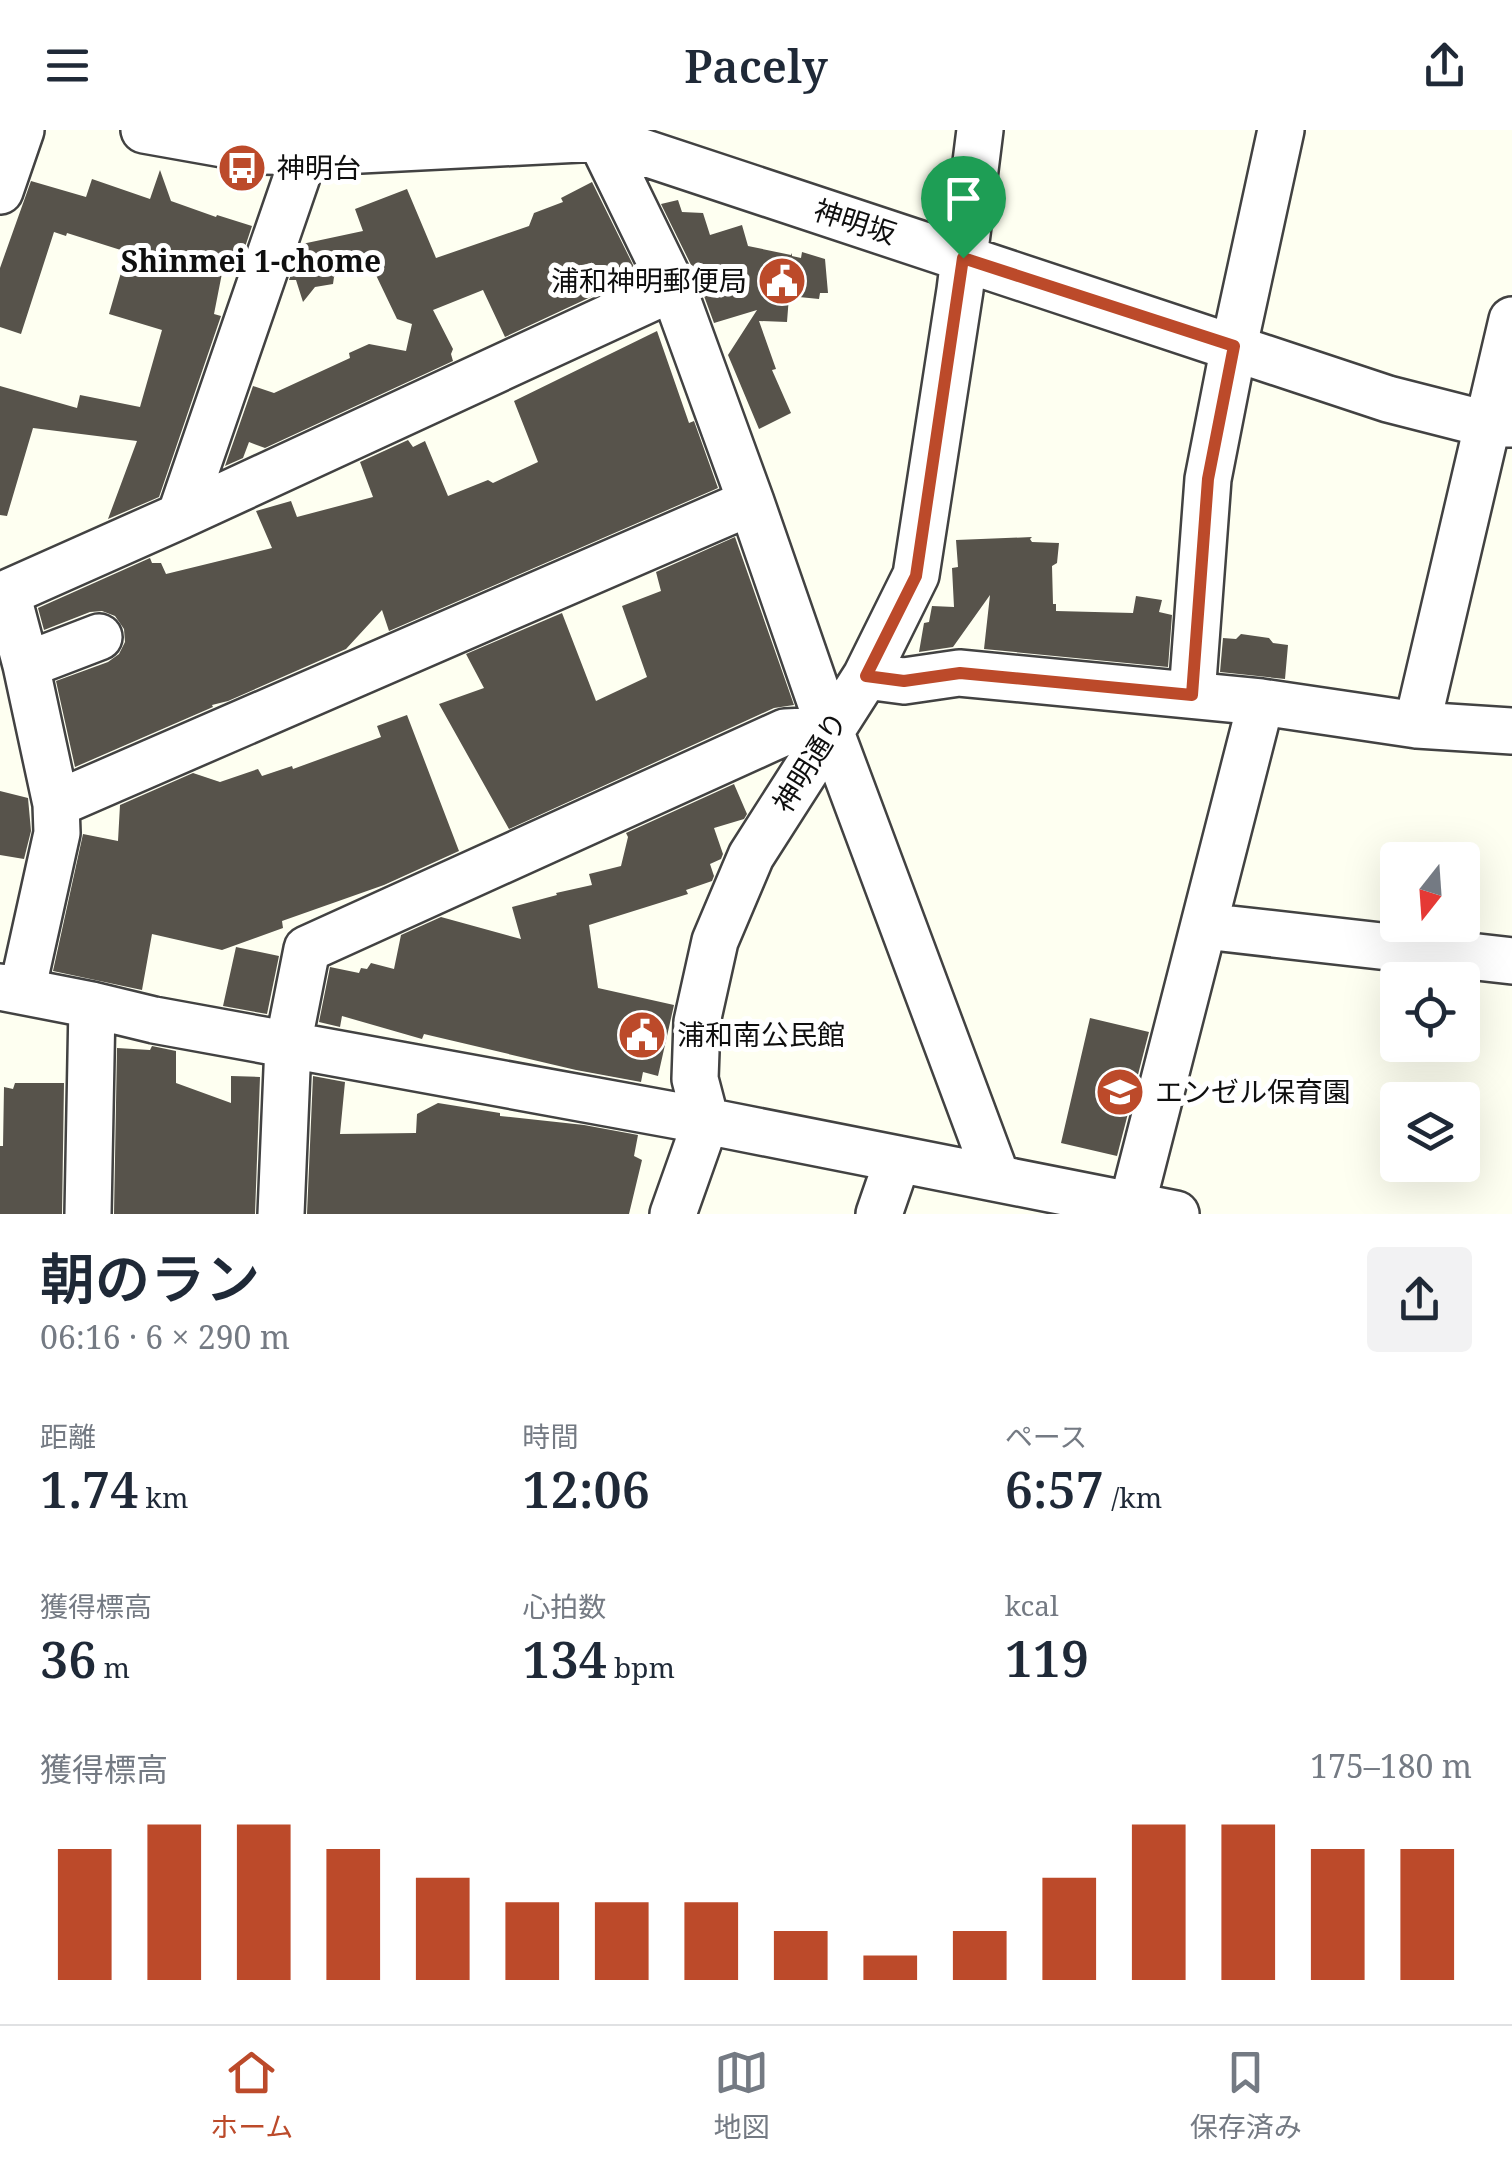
<!DOCTYPE html>
<html lang="ja">
<meta charset="utf-8">
<style>
body{margin:0;font-family:"Noto Serif","Noto Sans JP",serif;background:#f2f2f3;color:#1f2937;height:100vh;display:flex;flex-direction:column;font-size:38px;white-space:nowrap}
*{box-sizing:border-box;margin:0}
p{font-size:32px;color:#747a83}
.icon{flex:none;width:55px;height:55px;fill:none;stroke:currentColor;stroke-width:2;stroke-linecap:round;stroke-linejoin:round}
.map{position:relative;height:1084px;overflow:hidden}
.drawer{display:flex;flex-direction:column;background:#fff;flex:1}
.drawer>*{flex:none}
.needle{width:65px;rotate:197deg}
.tools{position:absolute;left:1380px;top:712px;display:grid;gap:20px}
.tools a{display:grid;place-items:center;width:100px;height:100px;border-radius:10px;background:#fff;box-shadow:0 10px 40px #0002;font-size:50px}
.pin{position:absolute;display:grid;place-items:center;width:85px;height:85px;color:#fff;margin:-102px -42px;border-radius:50% 50% 50% 0;rotate:-45deg;box-shadow:0 0 10px #0007}
.pin .icon{rotate:45deg}
.round{display:grid;place-items:center;flex:none;width:105px;height:105px;border-radius:10px;background:#f2f2f3}
.summary{display:flex;align-items:center;justify-content:space-between;height:170px;padding:0 40px}
h1{font-size:55px;font-weight:600;line-height:75px}
.stats{display:grid;grid-template-columns:repeat(3,1fr);gap:15px;height:170px;padding:10px 40px}
.stats div{display:grid;align-content:center}
.stats b{font-size:50px;font-weight:600}
.stats small{font-size:28px;font-weight:400}
.stats p{font-size:28px}
.chart{height:280px;padding:20px 40px}
.chart p{display:flex;justify-content:space-between}
.chart svg{width:100%;height:180px;margin-top:10px;stroke:#bc4a2a;stroke-width:6}
header{display:flex;justify-content:space-between;align-items:center;height:130px;padding:0 40px;background:#fff;font-size:45px;font-weight:600}
.tabs{display:flex;justify-content:space-around;align-items:center;height:140px;border-top:2px solid #e0e1e3;background:#fff;font-size:28px;color:#747a83}
.tabs a{display:grid;justify-items:center;gap:5px}
.tabs .on{color:#bc4a2a}
.map>svg:first-child{display:block}
.building{fill:#57534b}
.lines{fill:none;stroke-linecap:round;stroke-linejoin:round}
.minor-casing{stroke:#424242;stroke-width:50}
.minor{stroke:#fff;stroke-width:45}
.route-casing{stroke:#fff;stroke-width:20}
.route{stroke:#bc4a2a;stroke-width:12}
.labels{text-anchor:middle;stroke-width:10;stroke-linejoin:round;paint-order:stroke}
.poi-label{font-size:28px;fill:#0f0f0f;stroke:#fff;text-anchor:start}
.street-label{font-size:28px;fill:#0f0f0f;stroke:#fff}
.neighbourhood-label{font-size:30px;font-weight:bold;fill:#0f0f0f;stroke:#fff}
</style>
<header><svg class="icon" aria-label="menu" viewBox="0 0 24 24"><path d="M4 6h16M4 12h16M4 18h16"/></svg>Pacely<svg class="icon" aria-label="share" viewBox="0 0 24 24"><path d="M12 15V3M7 8l5-5 5 5M5 13v7h14v-7"/></svg></header>
<div class="map">
<svg width="1512" height="1084" viewBox="0 0 1512 1084">
<rect width="100%" height="100%" fill="#fefff1"/>
<path class="building" d="M160 40 171 71 216 87 217 85 252 96 238 138 224 133 214 184 221 186 159 367 108 389 137 311 33 298 7 386 0 385V256L77 278 80 265 140 277 162 200 109 184 127 122 67 103 66 106 54 102 21 204 0 197V138L31 51 86 67 92 49 150 69Z
M592 52 638 145 505 207 483 160 433 180 453 219 451 224 453 231 265 318 249 312 243 328 225 336 253 256 274 263 350 228 349 223 369 214 406 221 412 194 397 189 374 141 334 147 333 154 315 157 303 172 296 150H289L302 114 363 101 355 79 407 59 436 128 529 96 534 83 563 72 561 68Z
M678 70 682 82 703 83 710 105 742 95 748 116 791 125 792 123V126L801 128 802 122 825 129 828 163H820L819 169 789 166 787 192 759 191 776 239 772 240 791 283 759 299 728 225 757 180 714 193 697 147 661 74Z
M657 201 689 293 694 291 718 358 389 501 382 480 346 519 228 571 212 575 213 577 75 637 56 551 108 532 119 524 125 512 124 499 115 486 102 481 90 482 44 500 38 478 150 428 152 433H161L166 444 272 418 256 381 291 371 297 387 373 367 360 332 408 310 413 317 425 311 448 366 488 350 493 353 538 332 514 271Z
M735 407 794 575 774 578 509 699 439 574 484 558 466 524 562 483 596 571 647 547 622 476 661 461 656 442Z
M1032 407 1030 409 1032 412 1059 413 1057 433 1052 436 1053 474H1056V481L1133 483 1136 466 1162 470 1159 482 1172 485 1168 537 984 519 990 465 953 517 919 522 924 493 929 492 932 476 954 477 952 438 958 437 956 410Z
M1241 504 1269 508 1273 513 1288 515 1285 549 1220 542 1223 508 1236 509Z
M407 585 459 721 384 755 282 791 283 798 222 820 152 804 142 860 53 841 83 704 118 711 120 675 193 643 220 652 258 639 262 646 292 636 293 639 381 607 377 596Z
M734 654 747 684 744 689 714 698 723 724 721 729 710 734 714 746 712 751 686 760 688 764 589 795 598 858 674 875 658 946 643 942 641 952 576 940 424 904 422 909 342 886 340 897 319 892 330 837 359 843 361 838 367 839 371 833 394 839 401 805 441 787 521 809 512 777 557 765 556 763 592 755 589 744 621 736 628 707 626 703Z
M0 661 28 668 31 701 24 729 0 725Z
M236 817 279 826 267 884 223 876Z
M1090 888 1149 902 1117 1026 1061 1013Z
M152 916 176 921V953L231 973V946L260 947 255 1084H114L117 918 150 920Z
M313 946 345 952 340 1004 416 1003 417 984 438 973 500 983V986L584 995 638 1005 634 1026 642 1030 629 1084H307Z
M15 953H64L62 1084H0V1016H3L4 957 13 959Z"/>
<g class="lines">
<g class="minor-casing">
<path id="minor" d="M144 0 262 21 321 22 600 8 1388 269 1486 294H1512
M596 0 673 158 751 372 830 600
M0 61 21 0
M180 386 313 0
M7 463 26 535 56 674 57 703 22 861
M0 472 7 463 180 386 673 158
M26 535 99 507
M866 546 904 551 959 543 1261 572 1417 595 1512 601
M1192 565 1208 349 1234 216 1281 0
M1417 595 1512 190
M56 674 751 372
M1204 796 1512 831
M0 857 92 875 154 890 706 991 1176 1084
M1132 1075 1261 572
M88 1084 92 875
M281 1084 288 915 307 819 785 602 830 600 997 1048
M673 1084 706 991 695 949 697 892 715 811 751 726 866 546 916 445 960 160 980 0
M879 1084 898 1029"/>
</g>
<use href="#minor" class="minor"/>
</g>
<g class="lines">
<g class="route-casing">
<path id="route" d="M963 128 1234 216 1208 349 1192 565 960 543 904 551 866 546 916 446Z"/>
</g>
<use href="#route" class="route"/>
</g>
<defs>
<g id="bus-disc" transform="scale(2.5)"><circle r="9.5" fill="#bc4a2a" stroke="#fff"/><path d="M-5-6H5V4H4V6H2V4H-2V6H-4V4H-5ZM-3.5-4V0h7V-4ZM-3.5 1.2v1.5H-2V1.2ZM2 1.2v1.5H3.5V1.2Z" fill="#fff"/></g>
<g id="civic-disc" transform="scale(2.5)"><circle r="9.5" fill="#bc4a2a" stroke="#fff"/><path d="M-.6-6.5H3V-4.5H.6V-3L4-1V1h2V6H-6V1h2V-1L-.6-3ZM-1.2 2.5V6h2.4V2.5Z" fill="#fff"/></g>
<g id="school-disc" transform="scale(2.5)"><circle r="9.5" fill="#bc4a2a" stroke="#fff"/><path d="M0-5L7-2L0 1L-7-2ZM-4 1L0 2.5L4 1V4Q0 6-4 4Z" fill="#fff"/></g>
</defs>
<g fill-rule="evenodd">
<use href="#bus-disc" x="242" y="38"/>
<use href="#civic-disc" x="782" y="151"/>
<use href="#civic-disc" x="642" y="905"/>
<use href="#school-disc" x="1120" y="962"/>
</g>
<g class="labels">
<g class="poi-label">
<text x="277" y="48">神明台</text>
<text x="747" y="161" text-anchor="end">浦和神明郵便局</text>
<text x="677" y="915">浦和南公民館</text>
<text x="1155" y="972">エンゼル保育園</text>
</g>
<g class="street-label">
<text transform="translate(855 92) rotate(18)" y="10">神明坂</text>
<text transform="translate(810 632) rotate(-58)" y="10">神明通り</text>
</g>
<g class="neighbourhood-label">
<text x="251" y="142">Shinmei 1-chome</text>
</g>
</g>
</svg>
<div class="tools">
<a><svg class="needle" viewBox="-14 -14 28 28"><path d="M0-13l5 13h-10z" fill="#e53935"/><path d="M0 13l5-13h-10z" fill="#747a83"/></svg></a>
<a><svg class="icon" aria-label="locate" viewBox="0 0 24 24"><circle cx="12" cy="12" r="6"/><path d="M12 2v4M12 18v4M2 12h4M18 12h4"/></svg></a>
<a><svg class="icon" aria-label="layers" viewBox="0 0 24 24"><path d="M12 4l9 5-9 5-9-5zM3 14l9 5 9-5"/></svg></a>
</div>
<div class="pin" style="left:963px;top:128px;background:#1e9e55"><svg class="icon" aria-label="arrive" viewBox="0 0 24 24"><path d="M6 21V4h12l-3 4 3 4H6"/></svg></div>
</div>
<section class="drawer">
<div class="summary"><div><h1>朝のラン</h1><p>06:16 · 6 × 290 m</p></div><a class="round"><svg class="icon" aria-label="share" viewBox="0 0 24 24"><path d="M12 15V3M7 8l5-5 5 5M5 13v7h14v-7"/></svg></a></div>
<div class="stats">
<div><p>距離</p><b>1.74<small> km</small></b></div>
<div><p>時間</p><b>12:06</b></div>
<div><p>ペース</p><b>6:57<small> /km</small></b></div>
</div>
<div class="stats">
<div><p>獲得標高</p><b>36<small> m</small></b></div>
<div><p>心拍数</p><b>134<small> bpm</small></b></div>
<div><p>kcal</p><b>119</b></div>
</div>
<div class="chart"><p><span>獲得標高</span>175–180 m</p>
<svg viewBox="0 0 160 44" preserveAspectRatio="none"><path d="M5 44V12M15 44V6M25 44V6M35 44V12M45 44V19M55 44V25M65 44V25M75 44V25M85 44V32M95 44V38M105 44V32M115 44V19M125 44V6M135 44V6M145 44V12M155 44V12"/></svg>
</div>
</section>
<nav class="tabs">
<a class="on"><svg class="icon" aria-label="home" viewBox="0 0 24 24"><path d="M3 11l9-7 9 7M6 9v11h12V9"/></svg>ホーム</a>
<a><svg class="icon" aria-label="map" viewBox="0 0 24 24"><path d="M3 6l6-2 6 2 6-2v14l-6 2-6-2-6 2zM9 4v14M15 6v14"/></svg>地図</a>
<a><svg class="icon" aria-label="saved" viewBox="0 0 24 24"><path d="M7 4h10v16l-5-4-5 4z"/></svg>保存済み</a>
</nav>
